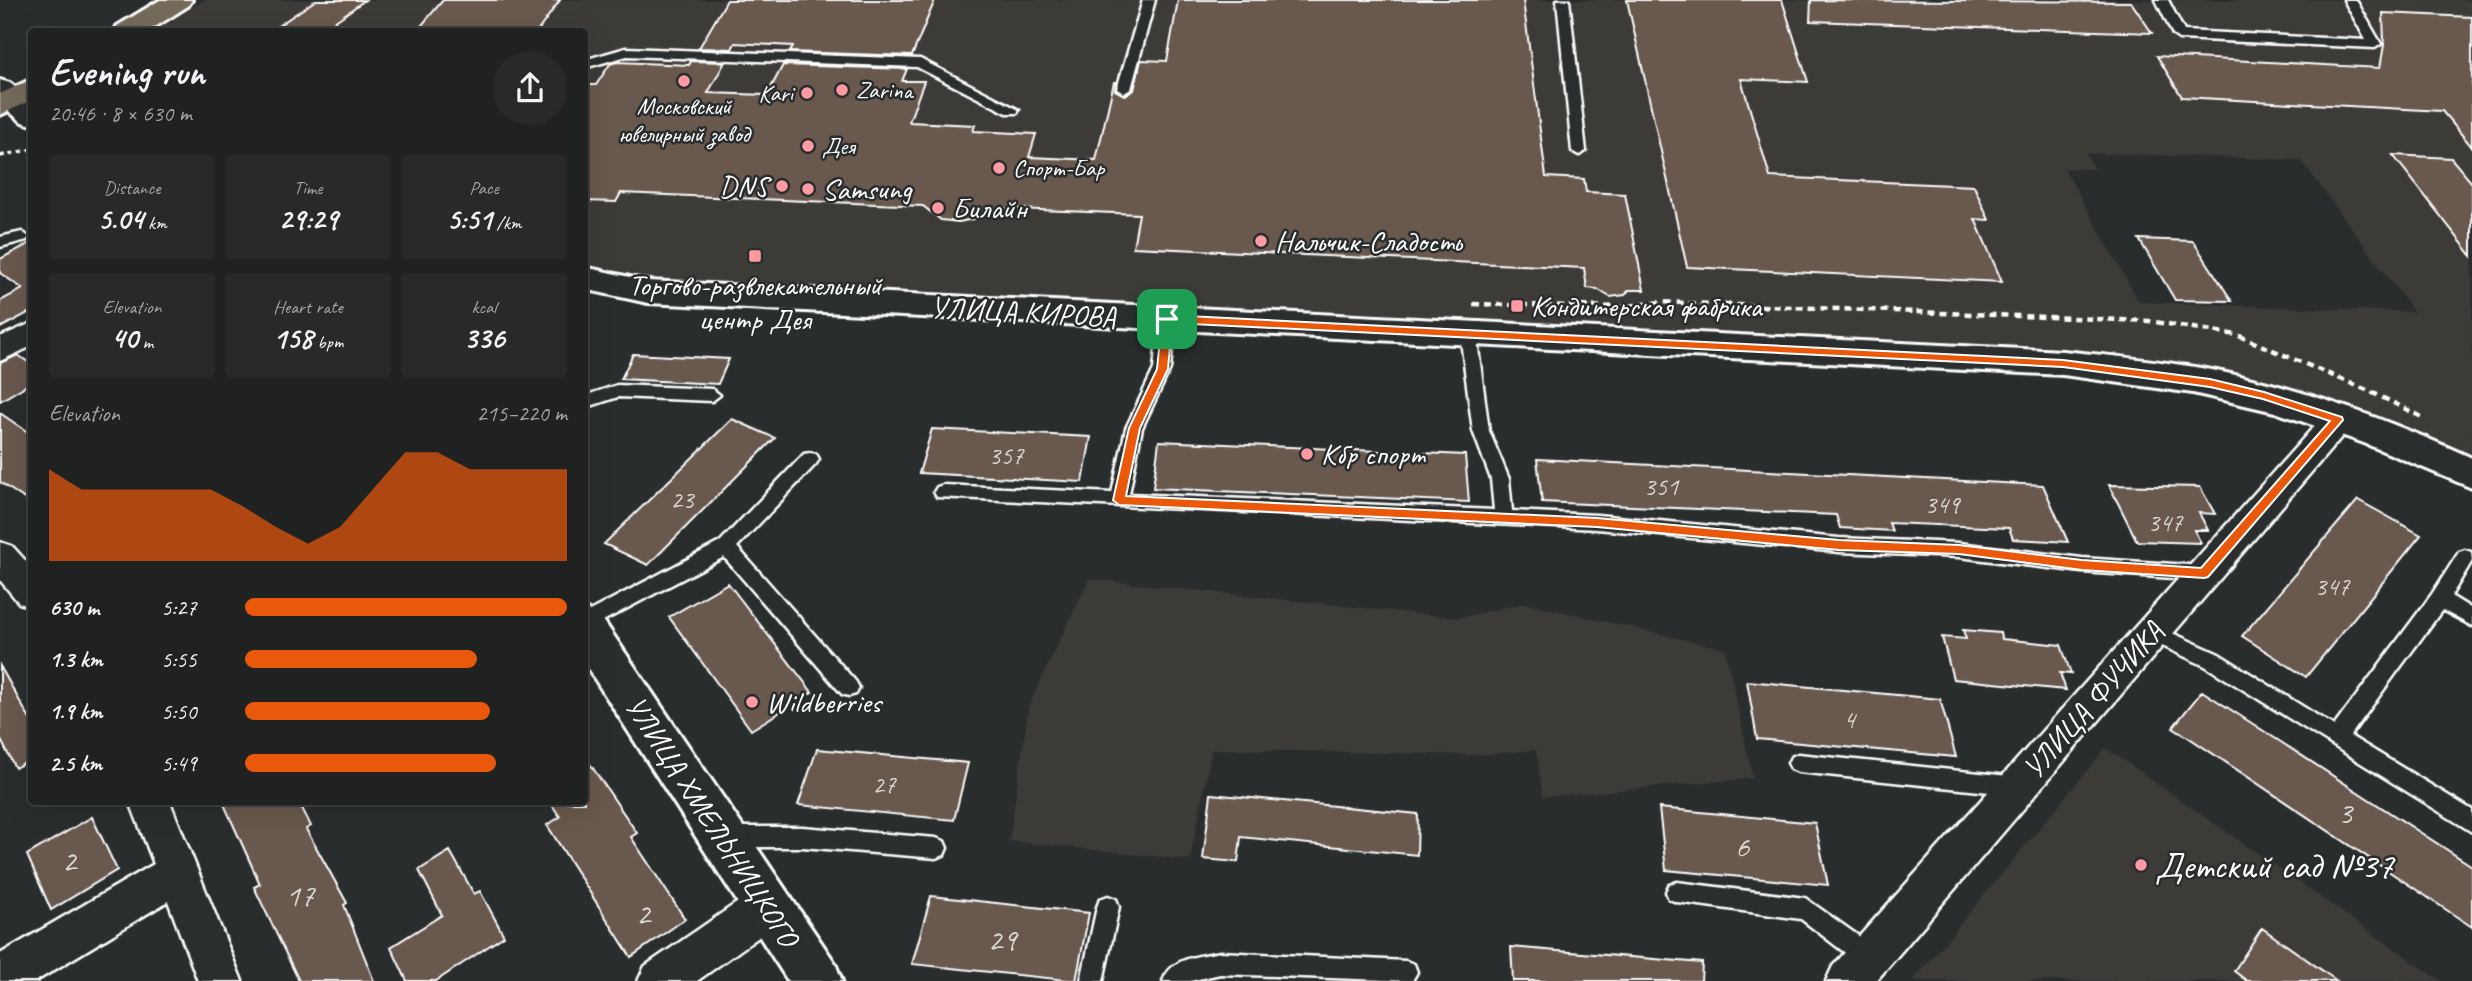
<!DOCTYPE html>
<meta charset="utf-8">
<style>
body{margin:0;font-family:Caveat,sans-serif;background:#282a2a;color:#f1f3f6;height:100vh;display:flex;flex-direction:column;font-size:26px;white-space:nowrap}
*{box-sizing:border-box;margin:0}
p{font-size:23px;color:#a2a4a5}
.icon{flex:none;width:38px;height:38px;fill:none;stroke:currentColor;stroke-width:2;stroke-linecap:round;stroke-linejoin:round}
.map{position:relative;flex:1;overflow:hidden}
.panel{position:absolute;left:28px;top:28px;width:560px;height:777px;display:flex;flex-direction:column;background:#202222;border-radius:7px;box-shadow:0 7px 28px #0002,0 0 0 2px #3d3f40}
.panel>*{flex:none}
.pin{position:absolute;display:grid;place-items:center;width:60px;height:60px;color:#fff;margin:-30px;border-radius:14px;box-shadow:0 4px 10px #0006}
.round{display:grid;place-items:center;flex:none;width:74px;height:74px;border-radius:37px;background:#282a2a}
.headline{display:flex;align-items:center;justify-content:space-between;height:119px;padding:0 21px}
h1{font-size:38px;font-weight:600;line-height:52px}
.metrics{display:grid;grid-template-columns:repeat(3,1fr);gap:10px;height:119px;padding:7px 21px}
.metrics div{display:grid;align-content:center;border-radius:7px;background:#282a2a;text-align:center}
.metrics b{font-size:30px;font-weight:600}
.metrics small{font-size:19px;font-weight:400}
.metrics p{font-size:19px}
.chart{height:196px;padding:14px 21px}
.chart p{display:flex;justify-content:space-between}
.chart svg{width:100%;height:126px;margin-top:7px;fill:#ea580c;opacity:.7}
ul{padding:0 21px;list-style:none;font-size:23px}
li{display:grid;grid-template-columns:112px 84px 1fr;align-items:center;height:52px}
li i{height:18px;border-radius:9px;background:#ea580c}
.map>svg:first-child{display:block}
.built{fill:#3c3a38;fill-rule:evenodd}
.building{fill:#67594e;stroke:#fff;stroke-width:2}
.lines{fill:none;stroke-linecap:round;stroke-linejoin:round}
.service-casing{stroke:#fff;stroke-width:5}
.minor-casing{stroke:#fff;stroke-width:5}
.tertiary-casing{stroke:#fff;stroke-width:6}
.secondary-casing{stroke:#fff;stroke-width:6}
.primary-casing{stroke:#fff;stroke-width:6}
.path-far1{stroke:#fff;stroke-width:3.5;stroke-dasharray:5 4.5;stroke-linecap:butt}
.path{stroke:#fff;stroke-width:4.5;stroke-dasharray:7 5;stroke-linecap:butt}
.service{fill:#2a2d2e;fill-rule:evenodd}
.minor{fill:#2a2d2e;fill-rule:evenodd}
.tertiary{fill:#2a2d2e;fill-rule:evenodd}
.secondary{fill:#2a2d2e;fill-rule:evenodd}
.primary{fill:#736b5a;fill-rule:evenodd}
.route{fill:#ea580c;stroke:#fff;stroke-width:2;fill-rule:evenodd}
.poi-dot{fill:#ff9aa2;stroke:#2a2d2e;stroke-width:2.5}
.labels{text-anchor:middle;stroke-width:5;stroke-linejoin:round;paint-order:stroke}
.far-poi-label{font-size:24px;fill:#fff;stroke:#2a2d2e;text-anchor:start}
.number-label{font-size:26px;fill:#d9d6d3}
.poi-label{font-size:30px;fill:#fff;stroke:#2a2d2e;text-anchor:start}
.street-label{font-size:30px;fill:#fff;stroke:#2a2d2e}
.near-number-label{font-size:32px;fill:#d9d6d3}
.near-poi-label{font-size:37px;fill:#fff;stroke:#2a2d2e;text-anchor:start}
</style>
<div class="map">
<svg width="2472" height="981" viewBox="0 0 2472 981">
<rect width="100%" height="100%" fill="#2a2d2e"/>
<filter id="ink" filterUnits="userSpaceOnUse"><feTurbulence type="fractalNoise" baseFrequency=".0143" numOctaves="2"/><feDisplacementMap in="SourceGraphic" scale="14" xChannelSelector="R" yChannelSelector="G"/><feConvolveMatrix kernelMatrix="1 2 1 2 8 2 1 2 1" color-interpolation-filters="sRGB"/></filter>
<g filter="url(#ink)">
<path class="built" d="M204 0H2472V474L2210 383 585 278 584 32H153ZM2086 153 2301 160 2414 312 2139 302 2064 168 2094 169Z
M1089 579 1458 618 1525 603 1725 649 1753 778 1543 797 1536 750 1476 755 1212 749 1190 860 1009 841 1029 705Z
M2106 748 2441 981H1913Z"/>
<path class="building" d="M316 0H365L320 32H269Z
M443 0H560L537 32H416Z
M727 0H935L912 56 790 52 793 46 735 43 732 49 699 48Z
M1178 0H1523L1546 177 1584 179 1586 192 1625 194 1644 290H1629L1625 295 1610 297 1597 289 1587 288 1584 268 1133 247 1139 214 992 208 978 218 959 222 941 220 923 206 621 193 616 202 584 201V85H596L610 64 617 62 689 65 691 61 725 62 708 93 767 95 783 65 907 69 902 81H924L909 122 975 125 973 131 1036 134 1029 157 1096 160 1114 82H1116L1115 90 1125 95 1134 90 1141 60 1167 61Z
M1627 0H1782L1808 82 1741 79 1770 177 1974 186 1989 220 1975 219 2002 282 1687 267Z
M1811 0 2131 2 2152 33 1810 21Z
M2383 13 2472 17V147L2442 111 2182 97 2157 56 2380 68 2384 45Z
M2393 155 2451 158 2472 183V256Z
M2139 239 2193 241 2232 301 2175 300Z
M32 242V311L0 328V301L23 289 0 273V259Z
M633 354 729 359 718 384 621 379Z
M18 355 32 365V382L0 401V363Z
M0 413 32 435V504L0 482Z
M732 419 775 438 648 565 604 544Z
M932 429 1091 437 1083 482 919 473Z
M1159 441 1465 455 1469 502 1153 488Z
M1537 459 2043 485 2068 542 2013 539 2009 528 1889 523 1892 531 1840 528 1836 515 1542 502Z
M2109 485 2200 487 2215 514 2199 513 2208 530H2194L2201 543 2137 541Z
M2358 500 2421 535 2306 677 2242 636Z
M728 583 812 692 751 730 669 617Z
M1963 630 2000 633 2002 639 2061 645 2071 674 2060 673 2066 690 1953 679 1942 637 1966 639Z
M0 666 32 723V759L15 768 0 738Z
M1747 681 1940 699 1956 757 1757 739Z
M2202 691 2472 866V927L2173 727Z
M817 749 968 763 954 820 798 805Z
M584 755 637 833 631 837 685 919 631 957 547 825 560 817 550 802H584Z
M1211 794 1418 814 1417 855 1241 837 1238 862 1203 859Z
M223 802H299L311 826 306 829 347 903 344 905 374 981H299L254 887 260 884Z
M1659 808 1815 823 1828 885 1666 870Z
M92 817 117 870 51 910 27 855Z
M450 851 474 894 480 891 504 936 436 981H407L391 947 442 915 419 870Z
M931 896 1089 913 1076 981 912 964Z
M2262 928 2337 981H2247L2234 971Z
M1511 947 1702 963 1701 981H1513Z"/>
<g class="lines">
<g class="service-casing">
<path id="service" d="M1143 0H1155L1131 89 1124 93 1117 89Z
M1557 0H1569L1586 151 1579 155 1572 151Z
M2156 0H2168L2184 31 2366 40 2344 0H2356L2381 44 2375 48 2179 39 2173 35Z
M626 48 920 59 1019 110 1017 113H1007L917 67 627 56 584 68V60Z
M22 232 29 237 27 240 0 247V237Z
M1167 314 1175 319 1170 369 1142 428 1129 494 1494 510 1491 479 1473 431 1460 333 1468 328 1476 333 1489 431 1509 479 1512 511 1597 515 1839 538 1959 543 2082 558 2204 566 2211 568 2213 573 2211 578 2204 580 2082 572 1959 557 1839 552 1597 529 937 497 934 492 937 487 943 485 1112 493 1126 428 1154 369 1159 319Z
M617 385 712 389 720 395 712 401 618 397 584 408V396Z
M810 453 816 454 819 459 816 464 737 547 856 682 859 688 856 694 849 696 842 694 724 557 584 631V614L720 542 804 454Z
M2465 550 2471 552 2472 561 2451 596 2472 609V626L2442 610 2350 736 2472 810V832L2205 666 2145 638 2142 632 2145 626 2152 624 2219 654 2334 726 2432 594 2459 552Z
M1798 754 2018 777 2025 779 2028 786 2025 793 2018 795 1798 772 1791 769 1788 763 1791 757Z
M727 827H802L936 838 944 841 947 848 944 855 936 858 802 847H727L719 844 716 837 719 830Z
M1677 882 1805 898 1877 949 1880 957 1877 965 1869 968 1861 965 1801 919 1677 902 1669 899 1666 892 1669 885Z
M1108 896 1116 899 1119 907 1103 981H1081L1097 907 1100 899Z
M1220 952 1406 961 1414 964 1417 972 1412 981 1220 974 1190 981H1163C1172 957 1198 957 1220 952Z"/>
</g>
<g class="minor-casing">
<path id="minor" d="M32 323V346L0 361V337Z
M2338 408 2349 412 2354 420 2349 428 1876 981H1826L1833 966 2327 412Z
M0 542 12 546 32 568V607L19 603 0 580Z
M130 802H170L242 981H198L168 901 36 981H0V954L154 864Z
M769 885 784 891 790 905 784 919 697 981H638L645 966 754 891Z"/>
</g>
<g class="tertiary-casing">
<path id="tertiary" d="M584 609 599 614 835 963 842 981H788L584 662Z"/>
</g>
<g class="secondary-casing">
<path id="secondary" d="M0 80 10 83 32 101V125L22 122 0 104Z
M584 267 648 281 2063 351C2113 356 2163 361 2212 370 2302 388 2389 420 2472 458V488L2364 443 2275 412 2193 393 2063 375 648 303 584 289Z"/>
</g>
<g class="primary-casing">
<path id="primary" d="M160 0H192L188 6 147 32H114L117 26Z
M32 79V100L0 115V94Z"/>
</g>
<path class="path-far1" d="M0 156 32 149"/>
<path class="path" d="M1473 304 1620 307 1661 302 2149 321 2237 335 2369 391 2422 417"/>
<use href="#service" class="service"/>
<use href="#minor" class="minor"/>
<use href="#tertiary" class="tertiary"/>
<use href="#secondary" class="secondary"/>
<use href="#primary" class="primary"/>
</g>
</g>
<path class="route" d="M1167 315 2063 360 2210 379 2264 392 2342 417 2343 420 2208 577 2204 578 2082 570 1959 554 1839 550 1597 527 1119 505 1113 500 1129 428 1157 369 1162 319ZM1172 323 2063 367 2210 387 2263 399 2330 421 2201 568 2082 560 1959 545 1839 540 1597 518 1126 496 1140 428 1168 369Z"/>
<g class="poi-dot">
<circle cx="684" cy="81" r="7"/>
<circle cx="842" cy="90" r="7"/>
<circle cx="807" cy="93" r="7"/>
<circle cx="808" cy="146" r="7"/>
<circle cx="999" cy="168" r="7"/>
<circle cx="782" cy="186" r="7"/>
<circle cx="808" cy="189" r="7"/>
<circle cx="938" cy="208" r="7"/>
<circle cx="1261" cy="241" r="7"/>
<rect x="748" y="249" width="14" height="14" rx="3.5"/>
<rect x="1510" y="299" width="14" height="14" rx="3.5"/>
<circle cx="1307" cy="454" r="7"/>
<circle cx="752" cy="702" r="7"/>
<circle cx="2141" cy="865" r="7"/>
</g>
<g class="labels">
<g class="far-poi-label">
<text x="856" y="98">Zarina</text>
<text x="793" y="101" text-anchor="end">Kari</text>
<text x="684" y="114" text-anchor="middle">Московский<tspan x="684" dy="28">ювелирный завод</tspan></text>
<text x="822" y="154">Дея</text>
<text x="1013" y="176">Спорт-Бар</text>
</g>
<g class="number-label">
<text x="1006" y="464">357</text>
<text x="1661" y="495">351</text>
<text x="682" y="508">23</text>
<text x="1942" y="513">349</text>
<text x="2165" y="531">347</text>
<text x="2332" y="595">347</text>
<text x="1849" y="728">4</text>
<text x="884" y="793">27</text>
</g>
<g class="poi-label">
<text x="768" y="196" text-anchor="end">DNS</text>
<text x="822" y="199">Samsung</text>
<text x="952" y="218">Билайн</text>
<text x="1275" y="251">Нальчик-Сладость</text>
<text x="755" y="295" text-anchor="middle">Торгово-развлекательный<tspan x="755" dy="34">центр Дея</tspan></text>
<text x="1531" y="316">Кондитерская фабрика</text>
<text x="1321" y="464">Кбр спорт</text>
<text x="766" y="712">Wildberries</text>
</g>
<g class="street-label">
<text transform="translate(1023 312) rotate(3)" y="10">УЛИЦА КИРОВА</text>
<text transform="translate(2093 700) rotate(-49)" y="10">УЛИЦА ФУЧИКА</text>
<text transform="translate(712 821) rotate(57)" y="10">УЛИЦА ХМЕЛЬНИЦКОГО</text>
</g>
<g class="near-number-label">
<text x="2345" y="823">3</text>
<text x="1742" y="857">6</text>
<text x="69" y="871">2</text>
<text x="300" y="906">17</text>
<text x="643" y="924">2</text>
<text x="1002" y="950">29</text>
</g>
<g class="near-poi-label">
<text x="2155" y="878">Детский сад №37</text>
</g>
</g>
</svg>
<div class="pin" style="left:1167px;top:319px;background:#1e9e55"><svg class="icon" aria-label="arrive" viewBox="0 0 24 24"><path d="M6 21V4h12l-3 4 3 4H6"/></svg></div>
<section class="panel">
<div class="headline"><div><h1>Evening run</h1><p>20:46 · 8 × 630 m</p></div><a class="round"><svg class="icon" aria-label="share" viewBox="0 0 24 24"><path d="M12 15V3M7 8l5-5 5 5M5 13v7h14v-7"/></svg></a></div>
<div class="metrics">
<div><p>Distance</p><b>5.04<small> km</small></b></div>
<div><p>Time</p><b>29:29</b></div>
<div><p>Pace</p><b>5:51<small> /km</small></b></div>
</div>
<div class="metrics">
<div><p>Elevation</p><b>40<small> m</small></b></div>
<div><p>Heart rate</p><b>158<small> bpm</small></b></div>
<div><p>kcal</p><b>336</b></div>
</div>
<div class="chart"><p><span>Elevation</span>215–220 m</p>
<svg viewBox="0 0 160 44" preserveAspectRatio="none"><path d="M0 44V12L10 19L20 19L30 19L40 19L50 19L60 25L70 32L80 38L90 32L100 19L110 6L120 6L130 12L140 12L150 12L160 12V44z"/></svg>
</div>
<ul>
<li><b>630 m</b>5:27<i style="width:100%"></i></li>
<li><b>1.3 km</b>5:55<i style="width:72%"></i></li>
<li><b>1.9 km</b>5:50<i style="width:76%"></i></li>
<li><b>2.5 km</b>5:49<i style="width:78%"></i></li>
</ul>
</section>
</div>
